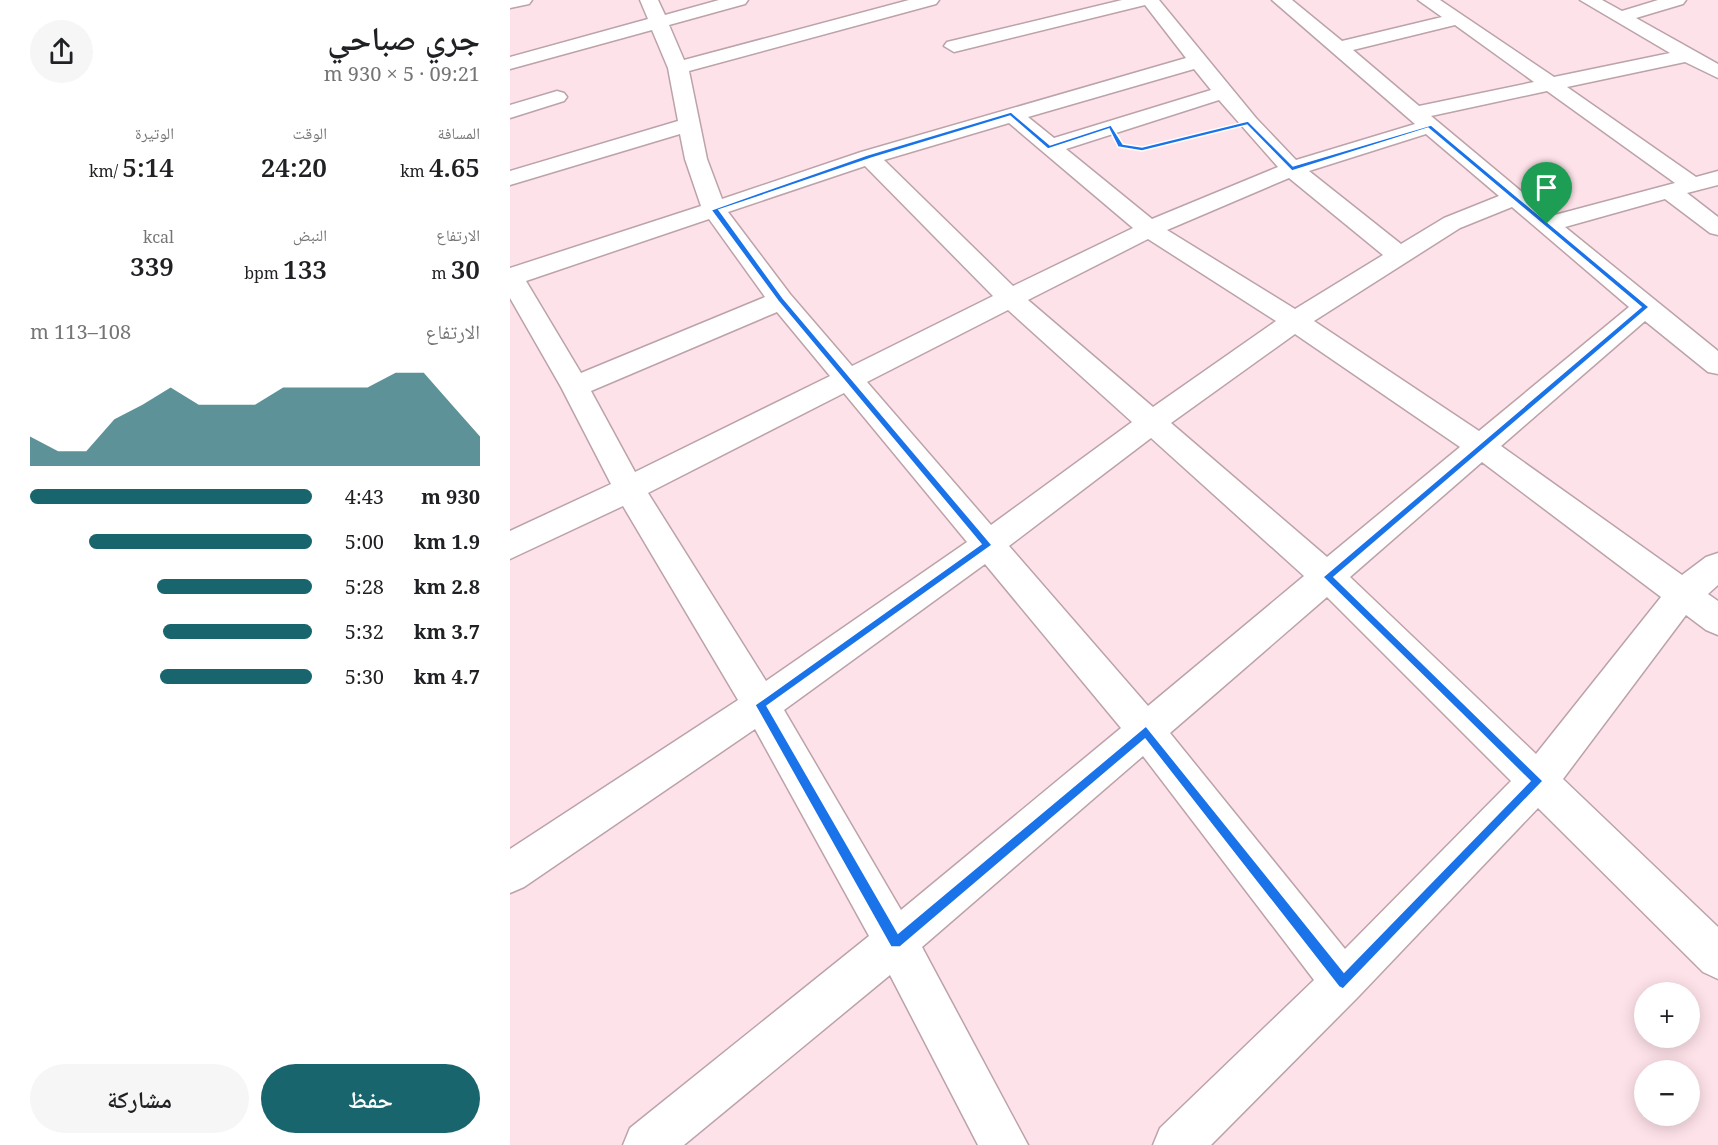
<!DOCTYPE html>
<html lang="ar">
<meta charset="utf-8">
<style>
body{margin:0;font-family:"Noto Serif","Noto Naskh Arabic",serif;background:#f6f6f6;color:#202124;direction:rtl;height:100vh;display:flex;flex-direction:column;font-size:22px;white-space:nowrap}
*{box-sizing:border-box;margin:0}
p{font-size:20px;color:#757577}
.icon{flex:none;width:33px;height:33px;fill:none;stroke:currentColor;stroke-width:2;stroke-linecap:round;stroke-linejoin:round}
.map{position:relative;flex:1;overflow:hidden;direction:ltr}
.side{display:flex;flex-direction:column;background:#fff;width:510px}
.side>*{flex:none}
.tools{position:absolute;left:1124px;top:982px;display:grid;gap:12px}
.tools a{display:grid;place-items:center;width:66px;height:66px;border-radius:50%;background:#fff;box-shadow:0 3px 15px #0003;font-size:30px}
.pin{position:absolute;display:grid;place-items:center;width:51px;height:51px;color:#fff;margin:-62px -26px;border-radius:50% 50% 50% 0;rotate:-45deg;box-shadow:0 0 6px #0007}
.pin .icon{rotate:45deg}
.round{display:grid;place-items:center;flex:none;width:63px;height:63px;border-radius:32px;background:#f6f6f6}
.summary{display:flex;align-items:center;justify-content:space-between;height:102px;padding:0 30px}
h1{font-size:33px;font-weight:600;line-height:45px}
.figures{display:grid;grid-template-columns:repeat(3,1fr);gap:9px;height:102px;padding:6px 30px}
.figures div{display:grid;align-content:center}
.figures b{font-size:26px;font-weight:600}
.figures small{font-size:16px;font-weight:400}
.figures p{font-size:16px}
.chart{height:168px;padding:12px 30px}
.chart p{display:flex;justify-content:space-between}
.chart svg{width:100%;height:108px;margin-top:6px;fill:#18656d;opacity:.7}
.action{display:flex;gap:12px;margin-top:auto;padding:12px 30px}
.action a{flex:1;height:69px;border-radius:36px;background:#18656d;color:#fff;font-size:24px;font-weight:600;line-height:69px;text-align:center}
.action a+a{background:#f6f6f6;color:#202124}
ul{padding:0 30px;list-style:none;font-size:20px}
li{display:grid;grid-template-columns:96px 72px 1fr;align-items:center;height:45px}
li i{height:15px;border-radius:8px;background:#18656d}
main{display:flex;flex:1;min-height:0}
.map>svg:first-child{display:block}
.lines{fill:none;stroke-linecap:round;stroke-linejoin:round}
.street-casing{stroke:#bca2a9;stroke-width:3}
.path{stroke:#af9aa0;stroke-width:2;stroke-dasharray:1.5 3;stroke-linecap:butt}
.street{fill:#fff;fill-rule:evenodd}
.route{fill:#1a73e8;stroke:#fff;stroke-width:1.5;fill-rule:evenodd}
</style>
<main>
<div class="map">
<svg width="1208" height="1145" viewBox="0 0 1208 1145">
<rect width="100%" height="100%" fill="#fee2e9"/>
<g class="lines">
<g class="street-casing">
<path id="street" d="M0 0H22L19 4 0 8Z
M130 0H148L155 15 209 0H238L235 4 159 25 174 60 399 0H429L426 4 179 71 197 159 212 199 351 152 676 58 635 5 444 52 434 46 437 42 612 0H649L746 118 786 160 905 124 762 0H782L832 41 932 17 908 0H930L1044 77 1160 53 1070 0H1092L1112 11 1148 0H1176L1173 4 1126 18 1208 64V78L1175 62 1057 87 1186 177 1208 171V185L1177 193 1208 217V235L1200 233 1155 199 1055 227 1208 351V374L1198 372 1135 321 991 446 1172 575 1196 557 1208 553V585L1198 594 1208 601V635L1196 630 1176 615 1053 779 1208 927V979L1193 972 1028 808 848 997 701 1145H643L650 1128 804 980 633 756 412 947 518 1145H468L380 975 174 1145H113L120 1128 359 936 245 729 14 887 0 893V849L228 700 113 506 0 559V531L101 484 51 387 0 298V268L191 206 175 159 170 134 0 185V171L168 121 158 68 142 30 0 69V57L138 19ZM945 25 1024 82 909 106 843 50ZM684 69 701 90 544 138 518 117ZM1037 91 1165 183 1041 216 921 116ZM709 100 768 167 642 219 556 149ZM499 123 623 228 503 286 374 160ZM916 134 989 196 934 218 891 244 799 171ZM355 166 483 296 342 366 280 294 218 212ZM779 178 873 255 785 309 657 230ZM1002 207 1119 307 969 431 804 321 950 228ZM199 219 255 297 71 373 16 281ZM638 239 766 321 643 407 518 300ZM498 310 622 422 481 525 357 382ZM267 312 320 376 125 472 81 391ZM785 334 950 447 817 557 661 423ZM334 393 457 542 256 681 138 493ZM641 438 794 576 638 706 499 546ZM972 462 1151 597 1026 754 840 577ZM475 564 611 728 391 910 274 710ZM817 597 1001 781 835 949 660 733Z
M47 91 54 93 57 97 54 101 0 118V105Z"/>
</g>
<path class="path" d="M623 148 632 149 712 130"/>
<use href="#street" class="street"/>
</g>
<path class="route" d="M501 112 540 145 601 125 613 144 632 147 738 121 783 166 921 125 1139 307 824 577 1033 781 833 989 829 987 635 739 390 947H381L245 705 471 544 268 301 201 210 357 155ZM500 116 538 149 599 129 608 147 632 151 737 125 782 171 918 128 1131 307 813 577 1020 781 834 972 636 726 388 933 257 706 482 545 273 298 209 210 362 158Z"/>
</svg>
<div class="tools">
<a>+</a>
<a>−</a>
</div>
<div class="pin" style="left:1037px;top:224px;background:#1e9e55"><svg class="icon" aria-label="arrive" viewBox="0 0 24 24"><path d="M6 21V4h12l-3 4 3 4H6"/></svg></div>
</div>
<section class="side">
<div class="summary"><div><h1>جري صباحي</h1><p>09:21 · 5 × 930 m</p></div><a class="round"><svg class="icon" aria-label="share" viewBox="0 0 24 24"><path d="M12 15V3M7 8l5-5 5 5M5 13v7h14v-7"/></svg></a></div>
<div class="figures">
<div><p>المسافة</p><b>4.65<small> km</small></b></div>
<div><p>الوقت</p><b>24:20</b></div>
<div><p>الوتيرة</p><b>5:14<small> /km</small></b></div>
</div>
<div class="figures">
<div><p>الارتفاع</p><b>30<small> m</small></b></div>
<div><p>النبض</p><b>133<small> bpm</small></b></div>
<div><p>kcal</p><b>339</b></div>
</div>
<div class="chart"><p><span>الارتفاع</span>108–113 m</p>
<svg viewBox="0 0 160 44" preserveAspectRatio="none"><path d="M0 44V32L10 38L20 38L30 25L40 19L50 12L60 19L70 19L80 19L90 12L100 12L110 12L120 12L130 6L140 6L150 19L160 32V44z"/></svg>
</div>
<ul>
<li><b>930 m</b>4:43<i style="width:100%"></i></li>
<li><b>1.9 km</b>5:00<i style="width:79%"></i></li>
<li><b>2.8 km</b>5:28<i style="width:55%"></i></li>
<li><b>3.7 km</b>5:32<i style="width:53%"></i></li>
<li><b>4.7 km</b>5:30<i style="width:54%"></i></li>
</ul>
<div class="action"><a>حفظ</a><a>مشاركة</a></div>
</section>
</main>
